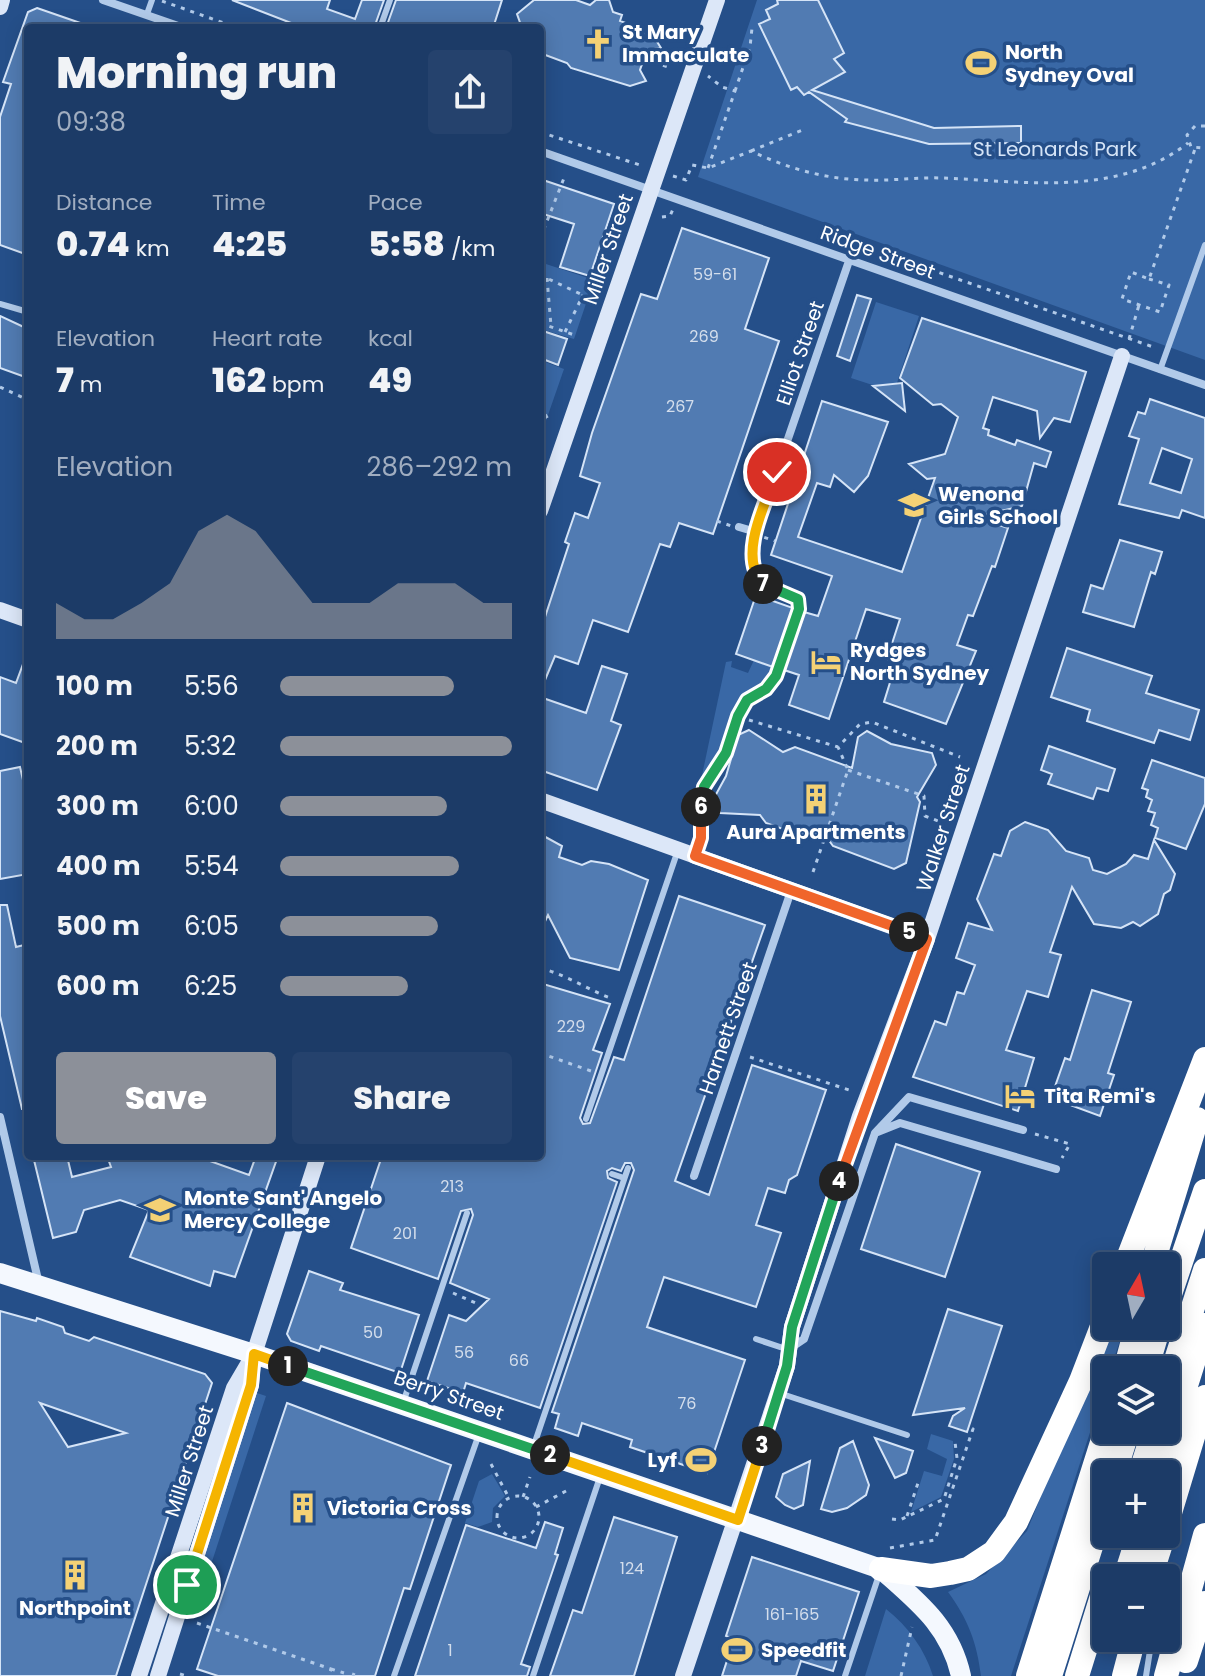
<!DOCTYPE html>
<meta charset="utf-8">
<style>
body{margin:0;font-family:Poppins,sans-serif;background:#25426d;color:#f1f3f6;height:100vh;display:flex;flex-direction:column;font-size:30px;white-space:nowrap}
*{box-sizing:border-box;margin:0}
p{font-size:26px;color:#a0adc0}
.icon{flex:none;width:44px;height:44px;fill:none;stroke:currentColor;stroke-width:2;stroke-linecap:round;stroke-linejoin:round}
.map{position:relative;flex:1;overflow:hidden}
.panel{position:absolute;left:24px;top:24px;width:520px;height:1136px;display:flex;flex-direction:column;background:#1c3b67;border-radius:8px;box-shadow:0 4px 20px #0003,0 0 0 2px #3a557b}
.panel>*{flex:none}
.needle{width:52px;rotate:9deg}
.buttons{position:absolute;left:1092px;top:1252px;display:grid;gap:16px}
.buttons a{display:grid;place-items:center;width:88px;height:88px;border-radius:8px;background:#1c3b67;box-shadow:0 4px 20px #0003,0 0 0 2px #3a557b;font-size:40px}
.pin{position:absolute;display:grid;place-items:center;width:68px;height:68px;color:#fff;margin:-34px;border:4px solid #fff;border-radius:50%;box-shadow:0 2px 8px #0007}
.km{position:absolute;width:40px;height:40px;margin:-20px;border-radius:50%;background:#222;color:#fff;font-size:22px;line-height:40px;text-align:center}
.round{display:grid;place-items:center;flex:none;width:84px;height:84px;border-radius:8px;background:#25426d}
.summary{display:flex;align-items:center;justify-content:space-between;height:136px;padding:0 32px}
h1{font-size:44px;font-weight:800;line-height:60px}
.metrics{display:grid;grid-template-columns:repeat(3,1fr);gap:12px;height:136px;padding:8px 32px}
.metrics div{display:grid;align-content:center}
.metrics b{font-size:34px;font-weight:800}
.metrics small{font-size:22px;font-weight:400}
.metrics p{font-size:22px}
.chart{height:224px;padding:16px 32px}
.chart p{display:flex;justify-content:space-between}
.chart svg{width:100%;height:144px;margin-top:8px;fill:#8c9099;opacity:.7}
.button{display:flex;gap:16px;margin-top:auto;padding:16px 32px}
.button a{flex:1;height:92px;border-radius:8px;background:#8c9099;color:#fff;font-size:32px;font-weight:800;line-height:92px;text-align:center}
.button a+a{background:#25426d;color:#f1f3f6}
ul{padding:0 32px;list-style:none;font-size:26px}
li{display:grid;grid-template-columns:128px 96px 1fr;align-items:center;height:60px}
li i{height:20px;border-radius:10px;background:#8c9099}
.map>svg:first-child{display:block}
.green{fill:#3968a6}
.building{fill:#517bb2;stroke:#d5e4f7;stroke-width:2;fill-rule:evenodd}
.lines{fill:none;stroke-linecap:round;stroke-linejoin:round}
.path{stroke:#b1cae9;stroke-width:3;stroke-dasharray:4 6;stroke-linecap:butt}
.lane{stroke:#b1cae9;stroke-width:6}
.street{stroke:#b1cae9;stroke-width:8}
.secondary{stroke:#dce7f8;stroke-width:16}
.primary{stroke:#f4f8fe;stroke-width:20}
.highway{stroke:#fff;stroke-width:24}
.path-bridge{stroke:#b1cae9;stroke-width:3;stroke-dasharray:4 6;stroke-linecap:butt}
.split-1-casing{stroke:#fff;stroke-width:16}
.split-2-casing{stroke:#fff;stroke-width:16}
.split-3-casing{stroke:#fff;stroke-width:16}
.split-4-casing{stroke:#fff;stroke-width:16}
.split-5-casing{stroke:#fff;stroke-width:16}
.split-6-casing{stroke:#fff;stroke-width:16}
.split-7-casing{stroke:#fff;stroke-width:16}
.split-8-casing{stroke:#fff;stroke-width:16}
.split-1{stroke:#f5b400;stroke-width:10}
.split-2{stroke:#22a559;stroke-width:10}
.split-3{stroke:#f5b400;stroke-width:10}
.split-4{stroke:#22a559;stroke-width:10}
.split-5{stroke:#f0652b;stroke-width:10}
.split-6{stroke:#f0652b;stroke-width:10}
.split-7{stroke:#22a559;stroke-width:10}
.split-8{stroke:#f5b400;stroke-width:10}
.labels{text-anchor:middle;stroke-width:7;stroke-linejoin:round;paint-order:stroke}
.number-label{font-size:16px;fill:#d4deec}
.poi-label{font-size:20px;font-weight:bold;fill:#fff;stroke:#254f89;text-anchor:start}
.park-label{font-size:20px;fill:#d5e4f7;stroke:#254f89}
.street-label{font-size:20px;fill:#fff;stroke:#254f89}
</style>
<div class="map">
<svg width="1205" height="1676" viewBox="0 0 1205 1676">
<rect width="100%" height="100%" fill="#254f89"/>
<path class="green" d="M757 0H1205V360L698 177Z
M540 262 594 280 574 339 540 329Z
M876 302 919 316 894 392 851 378Z
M540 360 564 369 540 438Z
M754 660 774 667 763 682 739 701 724 744 701 780 726 662 732 661 731 667 748 673Z
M1109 1326H1125L1110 1370H1106V1383L1011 1676H981C977 1643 968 1619 948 1592L986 1574 1027 1531Z
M257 1393 266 1396 205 1583 196 1580Z
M931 1434 953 1441 954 1459 941 1497 911 1512 924 1471 942 1476 947 1459 927 1449Z
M492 1474 505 1496 493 1508 492 1522 478 1527 465 1523 479 1481Z
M886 1609C908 1626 925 1650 933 1676H865Z"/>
<path class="building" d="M232 0H330L327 9 355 19 362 0H384L374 28H304Z
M396 0H502L493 28H386Z
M534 0H576L590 5 596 0H609L613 12 622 15 620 21 651 32 661 48 647 50 640 70 646 81 630 86 571 68 567 63 540 53V28H522L517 14Z
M777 0H818L844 53 834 59 845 72 812 90 934 128 1021 126V143L929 144 845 122 847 119 809 92 804 95 797 87 791 90 759 24 770 19 766 10 778 4Z
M37 8 89 26 28 28V255L0 245V117L11 84 3 82 28 12Z
M540 179 614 204 590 276 560 267 574 224 540 213Z
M682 228 769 258 745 329 779 341 713 534 679 523 670 547 660 544 628 632 593 620 578 664 555 656 540 692V618L544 620 569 544 565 542 575 513 588 518 600 483 580 476 592 433 641 294 657 299Z
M857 295 871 299 850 361 837 356Z
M0 316 28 329V378L0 368Z
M922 318 1086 372 1070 422 1054 418 1040 438 1037 411 993 397 983 428 989 430 988 435 1015 445 1017 440 1051 452 1046 467 1034 463 1022 506 975 517 1008 528 995 567 992 566 973 616 968 615 957 645 976 651 946 724 884 702 896 663 887 659 900 619 866 609 829 719 789 705 799 675 784 670 804 612 818 616 832 576 771 555 822 401 888 422 868 476 854 492 834 475 830 487 817 483 798 537 902 572 935 478 927 479 909 464 945 454 958 417 941 404 933 405 900 378Z
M540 330 567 339 558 365 540 358Z
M902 383 905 411 873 386Z
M1150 399 1205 418V518L1182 510 1179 518 1119 504 1139 439 1129 436 1138 412 1145 414ZM1162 448 1192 459 1181 493 1150 483Z
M1120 540 1162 552 1155 574 1151 572 1134 627 1083 612 1091 585 1103 589Z
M756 595 793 608 773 667 736 654Z
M1067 648 1152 676 1146 693 1199 710 1190 740 1159 730 1154 743 1087 721 1090 710 1051 697Z
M26 656H28V744L0 734V677L16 683Z
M602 666 627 674 611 721 621 725 597 790 540 770V697L586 713Z
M749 730 783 752 795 747 852 768 858 737 867 731 891 744 932 753 936 765 917 797 920 802 906 863 894 869 833 846 825 835 811 839 766 823 760 815 720 813 714 798 726 776 738 735Z
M1049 746 1115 769 1108 791 1097 788 1093 799 1048 784 1052 774 1041 770Z
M1152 760 1205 778V804L1186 849 1155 838 1158 828 1151 825 1155 813 1148 811 1152 800 1146 797 1148 790 1142 788Z
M20 767 23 780 28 779V874L0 879V771Z
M1025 822 1048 830 1066 851 1089 858 1093 870 1107 874 1126 864 1134 855 1148 859 1154 840 1175 874 1170 890 1164 894 1158 914 1140 926 1133 922 1121 928 1094 924 1072 887 1050 952 1061 955 1048 997 1027 991 1006 1050 1034 1058 1018 1111 913 1077 935 1021 946 1025 957 992 964 994 975 965 956 958 968 923 992 930 977 899 994 854 1001 856 1010 831Z
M540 834 562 846 559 857 582 865 591 861 609 864 648 880 619 970 570 958 548 915 540 932Z
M679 896 765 925 675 1181 709 1195 752 1065 826 1090 797 1175 789 1180 785 1193 768 1188 756 1225 781 1233 756 1307 664 1277 647 1327 745 1360 707 1473 630 1447 632 1440 582 1423 578 1436 555 1428 559 1414 552 1412 634 1170 631 1163H625L621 1171 612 1168 607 1171 608 1178 617 1182 540 1408 466 1383 463 1393 427 1381 449 1315 466 1321 489 1299 450 1283 473 1215 471 1209 461 1211 438 1279 351 1248 382 1156H540V983L610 1004 593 1050 602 1053 580 1118 583 1124 590 1123 614 1057 624 1060Z
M0 905H7L16 947 28 944V1109H22L0 1016Z
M1092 990 1131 1002 1108 1073 1114 1075 1100 1116 1051 1098 1065 1058 1070 1060Z
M896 1144 980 1172 945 1277 861 1249Z
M33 1156H67L72 1177 111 1167 107 1156H196L249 1175 256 1156H278L235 1277 214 1271 210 1286 130 1257 149 1210 120 1200 84 1210 76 1232 53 1238Z
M309 1271 343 1283 340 1290 419 1315 400 1373 321 1346 319 1351 291 1341 287 1334Z
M948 1309 1002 1326 967 1432 949 1426 953 1416 965 1408 913 1415Z
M0 1311 36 1321 37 1318 63 1327 65 1333 89 1341 94 1337 205 1374 212 1383 116 1676H0ZM40 1403 126 1433 68 1447Z
M287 1403 451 1465 410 1589 404 1588 375 1676H218L197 1669Z
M875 1438 913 1451 906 1473 895 1478Z
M853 1441 869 1485 866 1495 847 1508 832 1512 821 1509 840 1448Z
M810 1461 803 1505 794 1509 785 1505 776 1497 783 1474Z
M614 1517 677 1537 634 1676H550L573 1610 582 1613Z
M545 1522 563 1528 555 1554 558 1555 521 1664 530 1667 527 1676H415L466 1525 536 1548Z
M752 1557 859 1592 833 1671 801 1661 796 1676H722L734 1639 726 1636Z"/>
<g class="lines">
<path class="path" d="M162 1 238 28
M644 59 668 67
M735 91 750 47 752 28
M1205 126H1195L1187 135 1191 147 1205 148
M540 132 643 166
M751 151 805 129
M708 168 735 91 722 87 708 76
M673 176 686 180 692 165 708 168 751 151C786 168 828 180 868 180 892 181 917 177 941 178 1024 181 1117 198 1188 143
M662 217 670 216 673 209
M540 239 564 178
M896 251 903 260 1156 348
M540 275 589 298
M547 278 551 326
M1149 279 1169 285 1160 312 1122 299 1131 272 1149 279 1195 149
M540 323 577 336
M565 332 583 295
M1129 339 1139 305
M0 387 28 400
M540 406 548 419
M749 720 838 747 860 724 872 722 960 757
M848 770 924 796 925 816 938 821
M813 872 848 770 838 747
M540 968C567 975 588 990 613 999
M540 1053 591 1071
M750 1057 852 1091
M1035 1134 1070 1144 1062 1158
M453 1293 478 1304
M491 1464 509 1498
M497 1517a21 21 0 1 1 42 0a21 21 0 1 1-42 0Z
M523 1497 530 1477
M536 1507 568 1490
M907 1516 918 1483
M892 1519 900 1520 944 1499 957 1458 955 1442
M890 1548 935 1540 973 1429 969 1428
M197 1623 331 1669 329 1676
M331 1669 344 1673
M180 1674 187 1676
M353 1676 354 1673
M901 1676 912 1627"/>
<path class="lane" d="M147 14 152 0
M380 28 390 0
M0 304 28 312
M1160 370 1205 245
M695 855 701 838 704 787 726 753 738 716 747 700 766 689 776 676 799 609 798 599 764 585 755 576 756 532
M586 1119 678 850
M612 1174 624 1178
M756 1339 789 1350
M779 1393 907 1435
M403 1403 467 1213
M534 1445 628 1168
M394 1676 479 1434
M533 1676 600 1477
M845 1676 880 1572
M1146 1676 1152 1638"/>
<path class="street" d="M103 0 184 28
M540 151 1205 385
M739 527 756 532 850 258
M0 1117 39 1284
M1023 1130 909 1097 875 1133 900 1123 1056 1169
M694 1176 791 891
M789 1349 804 1339 875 1133"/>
<path class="secondary" d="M0 7 2 0
M540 511 717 0
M0 610 28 620
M540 800 927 939
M139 1676 234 1388 254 1354 318 1156
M158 1676 251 1385 253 1359
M683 1676 787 1366 792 1327 860 1116 927 939 1122 356"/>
<path class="primary" d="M0 1273 254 1354 881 1569C918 1602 950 1626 961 1676"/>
<path class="highway" d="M1125 1266 1205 1059
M1152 1266 1197 1119
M1166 1306 1205 1191
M1125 1370 1137 1326
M1146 1370 1159 1326
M1166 1391 1205 1270
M1114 1474 1128 1430
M1140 1474 1154 1430
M1158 1474 1205 1325
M1166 1526 1205 1397
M881 1569 931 1576 950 1573 968 1569 994 1552 1016 1522 1081 1381 1106 1316
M1125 1578 1139 1534
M1150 1578 1164 1534
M1186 1661 1205 1603
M1028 1676 1106 1430
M1050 1676 1106 1499
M1077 1676 1106 1583
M1124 1676 1134 1638
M1166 1676 1205 1535"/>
<path class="path-bridge" d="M717 521 775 541"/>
</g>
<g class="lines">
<g class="split-1-casing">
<path id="split-1" d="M187 1585 251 1385 254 1354 288 1366"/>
</g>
<g class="split-2-casing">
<path id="split-2" d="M288 1366 550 1455"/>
</g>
<g class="split-3-casing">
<path id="split-3" d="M550 1455 738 1520 762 1446"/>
</g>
<g class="split-4-casing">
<path id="split-4" d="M762 1446 787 1366 792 1327 839 1181"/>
</g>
<g class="split-5-casing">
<path id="split-5" d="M839 1181 927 939 909 932"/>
</g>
<g class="split-6-casing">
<path id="split-6" d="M701 807V838L695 856 909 932"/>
</g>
<g class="split-7-casing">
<path id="split-7" d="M701 807 704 787 726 753 738 716 747 700 766 689 776 676 799 609 798 599 763 584"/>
</g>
<g class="split-8-casing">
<path id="split-8" d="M763 584C737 556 766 502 777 472"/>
</g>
<use href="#split-1" class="split-1"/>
<use href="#split-2" class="split-2"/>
<use href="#split-3" class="split-3"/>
<use href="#split-4" class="split-4"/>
<use href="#split-5" class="split-5"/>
<use href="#split-6" class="split-6"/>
<use href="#split-7" class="split-7"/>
<use href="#split-8" class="split-8"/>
</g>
<defs>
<g id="church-bare" transform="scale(2.4)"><path d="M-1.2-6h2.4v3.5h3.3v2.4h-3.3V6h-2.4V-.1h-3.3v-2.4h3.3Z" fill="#f4d175" stroke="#254f89" stroke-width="2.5" paint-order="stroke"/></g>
<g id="stadium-bare" transform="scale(2.4)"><path d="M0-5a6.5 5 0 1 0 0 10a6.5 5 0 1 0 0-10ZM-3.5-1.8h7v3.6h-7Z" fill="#f4d175" stroke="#254f89" stroke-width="2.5" paint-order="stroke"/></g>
<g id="school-bare" transform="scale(2.4)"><path d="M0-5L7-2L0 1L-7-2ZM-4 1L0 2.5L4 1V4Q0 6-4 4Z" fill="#f4d175" stroke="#254f89" stroke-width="2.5" paint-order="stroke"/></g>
<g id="hotel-bare" transform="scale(2.4)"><path d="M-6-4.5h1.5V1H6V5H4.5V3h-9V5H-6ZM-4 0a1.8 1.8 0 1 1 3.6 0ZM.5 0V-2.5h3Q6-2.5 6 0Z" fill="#f4d175" stroke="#254f89" stroke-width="2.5" paint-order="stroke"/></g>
<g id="building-bare" transform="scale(2.4)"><path d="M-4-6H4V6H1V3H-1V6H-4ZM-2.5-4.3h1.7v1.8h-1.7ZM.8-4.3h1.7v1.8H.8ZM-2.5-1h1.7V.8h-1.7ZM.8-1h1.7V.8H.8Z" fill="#f4d175" stroke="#254f89" stroke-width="2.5" paint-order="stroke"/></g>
</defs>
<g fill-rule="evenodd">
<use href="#church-bare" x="598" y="44"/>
<use href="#stadium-bare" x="981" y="63"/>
<use href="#school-bare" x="914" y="505"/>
<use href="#hotel-bare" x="826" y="662"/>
<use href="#building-bare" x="816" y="799"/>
<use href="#hotel-bare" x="1020" y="1096"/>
<use href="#school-bare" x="160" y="1210"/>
<use href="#stadium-bare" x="701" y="1460"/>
<use href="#building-bare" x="303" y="1508"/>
<use href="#building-bare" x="75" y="1575"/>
<use href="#stadium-bare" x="737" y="1650"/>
</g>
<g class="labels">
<g class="number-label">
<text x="715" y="280">59-61</text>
<text x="704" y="342">269</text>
<text x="680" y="412">267</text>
<text x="571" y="1032">229</text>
<text x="452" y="1192">213</text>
<text x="405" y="1239">201</text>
<text x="373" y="1338">50</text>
<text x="464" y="1358">56</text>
<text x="519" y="1366">66</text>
<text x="687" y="1409">76</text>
<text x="632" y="1574">124</text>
<text x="792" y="1620">161-165</text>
<text x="450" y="1656">1</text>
</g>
<g class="poi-label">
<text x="622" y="39">St Mary<tspan x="622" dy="23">Immaculate</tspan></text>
<text x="1005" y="59">North<tspan x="1005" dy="23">Sydney Oval</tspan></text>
<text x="938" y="501">Wenona<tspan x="938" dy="23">Girls School</tspan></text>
<text x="850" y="657">Rydges<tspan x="850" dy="23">North Sydney</tspan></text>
<text x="816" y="839" text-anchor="middle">Aura Apartments</text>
<text x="1044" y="1103">Tita Remi's</text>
<text x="184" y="1205">Monte Sant' Angelo<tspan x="184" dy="23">Mercy College</tspan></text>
<text x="677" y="1467" text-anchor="end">Lyf</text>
<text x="327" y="1515">Victoria Cross</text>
<text x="75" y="1615" text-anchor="middle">Northpoint</text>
<text x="761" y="1657">Speedfit</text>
</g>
<g class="park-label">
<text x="1055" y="156">St Leonards Park</text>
</g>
<g class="street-label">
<text transform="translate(608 249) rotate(-71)" y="7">Miller Street</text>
<text transform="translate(878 252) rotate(20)" y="7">Ridge Street</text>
<text transform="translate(800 353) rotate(-71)" y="7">Elliot Street</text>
<text transform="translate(943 828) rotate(-72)" y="7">Walker Street</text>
<text transform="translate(728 1028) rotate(-71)" y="7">Harnett Street</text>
<text transform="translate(449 1395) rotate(19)" y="7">Berry Street</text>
<text transform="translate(189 1461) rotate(-72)" y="7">Miller Street</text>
</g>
</g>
</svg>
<div class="buttons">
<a><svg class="needle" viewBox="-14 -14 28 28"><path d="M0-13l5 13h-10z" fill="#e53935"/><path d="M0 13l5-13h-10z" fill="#a0adc0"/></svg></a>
<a><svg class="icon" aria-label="layers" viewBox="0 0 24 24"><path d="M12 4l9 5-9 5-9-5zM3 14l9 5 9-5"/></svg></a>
<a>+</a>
<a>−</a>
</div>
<div class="pin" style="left:187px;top:1585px;background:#1e9e55"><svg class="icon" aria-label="arrive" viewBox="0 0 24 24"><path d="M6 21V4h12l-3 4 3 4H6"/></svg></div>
<div class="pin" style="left:777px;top:472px;background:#d93025"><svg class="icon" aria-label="check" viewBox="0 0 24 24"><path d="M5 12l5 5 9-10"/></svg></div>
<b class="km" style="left:288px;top:1366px">1</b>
<b class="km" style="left:550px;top:1455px">2</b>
<b class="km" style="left:762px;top:1446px">3</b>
<b class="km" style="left:839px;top:1181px">4</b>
<b class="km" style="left:909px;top:932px">5</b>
<b class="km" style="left:701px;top:807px">6</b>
<b class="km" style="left:763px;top:584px">7</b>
<section class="panel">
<div class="summary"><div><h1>Morning run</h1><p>09:38</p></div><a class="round"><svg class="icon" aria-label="share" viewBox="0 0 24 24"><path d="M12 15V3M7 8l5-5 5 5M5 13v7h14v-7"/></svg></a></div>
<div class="metrics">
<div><p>Distance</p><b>0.74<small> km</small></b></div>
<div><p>Time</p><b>4:25</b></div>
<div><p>Pace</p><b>5:58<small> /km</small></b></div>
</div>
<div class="metrics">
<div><p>Elevation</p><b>7<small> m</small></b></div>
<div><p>Heart rate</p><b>162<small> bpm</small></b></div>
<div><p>kcal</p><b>49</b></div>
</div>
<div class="chart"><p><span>Elevation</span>286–292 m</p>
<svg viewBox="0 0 160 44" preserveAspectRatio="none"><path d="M0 44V33L10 38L20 38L30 33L40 27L50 11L60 6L70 11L80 22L90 33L100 33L110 33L120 27L130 27L140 27L150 33L160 33V44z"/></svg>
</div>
<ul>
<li><b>100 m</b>5:56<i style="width:75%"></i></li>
<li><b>200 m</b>5:32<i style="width:100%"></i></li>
<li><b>300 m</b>6:00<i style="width:72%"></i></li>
<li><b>400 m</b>5:54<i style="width:77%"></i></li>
<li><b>500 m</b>6:05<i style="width:68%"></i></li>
<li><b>600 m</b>6:25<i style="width:55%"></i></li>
</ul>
<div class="button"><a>Save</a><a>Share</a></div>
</section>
</div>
